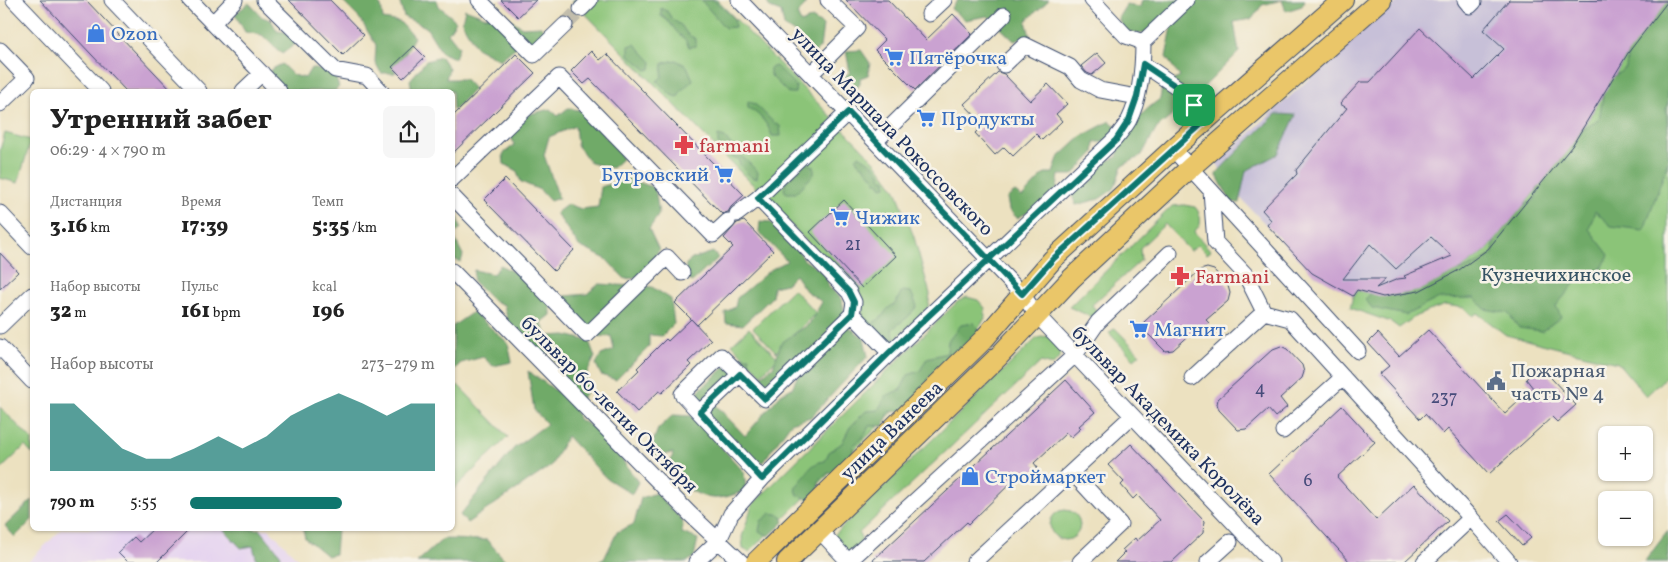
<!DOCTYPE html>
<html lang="ru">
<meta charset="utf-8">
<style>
body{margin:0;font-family:Vollkorn,serif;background:#f6f6f6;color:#222;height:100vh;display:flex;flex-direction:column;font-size:19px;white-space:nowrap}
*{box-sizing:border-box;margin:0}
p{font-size:16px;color:#767676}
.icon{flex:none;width:28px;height:28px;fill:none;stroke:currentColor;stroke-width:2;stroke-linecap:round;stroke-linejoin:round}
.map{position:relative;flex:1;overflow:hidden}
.sheet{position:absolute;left:30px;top:89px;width:425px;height:442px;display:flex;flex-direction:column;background:#fff;border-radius:8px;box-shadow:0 1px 4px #0004}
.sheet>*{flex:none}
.buttons{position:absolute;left:1598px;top:426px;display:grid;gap:10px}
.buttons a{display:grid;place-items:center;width:55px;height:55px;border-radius:8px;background:#fff;box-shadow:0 1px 4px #0004;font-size:25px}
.pin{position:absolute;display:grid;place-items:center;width:42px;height:42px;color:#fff;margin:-21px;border-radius:10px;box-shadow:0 2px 8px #0006}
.round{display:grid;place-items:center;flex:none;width:52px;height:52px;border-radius:8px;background:#f6f6f6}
.headline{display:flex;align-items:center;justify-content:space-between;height:85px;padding:0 20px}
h1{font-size:28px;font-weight:800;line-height:38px}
.metrics{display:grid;grid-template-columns:repeat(3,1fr);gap:8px;height:85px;padding:5px 20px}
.metrics div{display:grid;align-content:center}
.metrics b{font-size:21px;font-weight:800}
.metrics small{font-size:14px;font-weight:400}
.metrics p{font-size:14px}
.chart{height:140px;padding:10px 20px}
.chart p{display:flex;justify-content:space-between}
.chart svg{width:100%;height:90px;margin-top:5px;fill:#0f766e;opacity:.7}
ul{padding:0 20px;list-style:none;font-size:16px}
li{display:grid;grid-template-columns:80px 60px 1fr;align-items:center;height:38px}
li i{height:12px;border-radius:6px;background:#0f766e}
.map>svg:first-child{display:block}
.built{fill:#e5d3f0}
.industrial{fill:#c7c0d8}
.green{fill:#8bc478;stroke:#537a6b}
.forest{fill:#70aa68;stroke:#466c63}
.building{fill:#caa2d1;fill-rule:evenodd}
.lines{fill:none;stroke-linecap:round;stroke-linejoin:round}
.minor-tunnel{stroke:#c2bdac;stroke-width:15;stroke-dasharray:15 8;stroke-linecap:butt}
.minor-casing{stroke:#3a4a6d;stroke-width:17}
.major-casing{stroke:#3a4a6d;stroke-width:22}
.minor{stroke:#fff;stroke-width:15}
.major{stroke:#eac669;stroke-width:20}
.route-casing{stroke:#fff;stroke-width:10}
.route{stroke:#0f766e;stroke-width:6}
.labels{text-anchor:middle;stroke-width:5;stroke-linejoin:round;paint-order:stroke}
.number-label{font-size:18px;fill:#474c7b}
.shop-label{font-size:20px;fill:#366cbe;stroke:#f7f3e8;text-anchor:start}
.street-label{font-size:20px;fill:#1b2f5e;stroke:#f7f3e8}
.health-label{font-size:20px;fill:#be3a42;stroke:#f7f3e8;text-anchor:start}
.park-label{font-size:20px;fill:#375464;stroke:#f7f3e8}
.service-label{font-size:20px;fill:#4e5e75;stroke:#f7f3e8;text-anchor:start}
</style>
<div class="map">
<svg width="1668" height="562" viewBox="0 0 1668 562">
<rect width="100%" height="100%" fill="#f7f3e8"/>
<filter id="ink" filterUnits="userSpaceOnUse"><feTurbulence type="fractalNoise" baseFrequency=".02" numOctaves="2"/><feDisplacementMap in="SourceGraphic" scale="10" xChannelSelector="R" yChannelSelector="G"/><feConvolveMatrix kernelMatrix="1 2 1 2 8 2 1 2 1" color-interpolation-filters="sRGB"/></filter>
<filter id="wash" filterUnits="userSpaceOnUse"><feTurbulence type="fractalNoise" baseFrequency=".0096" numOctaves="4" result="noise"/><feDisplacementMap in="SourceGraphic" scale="20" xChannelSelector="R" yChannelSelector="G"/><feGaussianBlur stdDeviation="1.12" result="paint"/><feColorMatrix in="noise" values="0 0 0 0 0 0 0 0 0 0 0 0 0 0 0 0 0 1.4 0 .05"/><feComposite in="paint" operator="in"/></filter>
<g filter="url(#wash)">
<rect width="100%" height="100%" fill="#ece1c0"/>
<path class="built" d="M62 529H269L301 562H28Z"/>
<path class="industrial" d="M1400 0H1668L1628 53 1572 146 1488 249 1459 270 1419 291 1353 296 1312 273 1227 184 1217 163 1357 35Z"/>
<path class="green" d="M572 0H717L850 136 876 163 896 190 914 237 930 294 928 307 889 346 863 319 862 311 855 293 759 191Z
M1668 1V375L1646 396 1618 363 1506 335 1477 313 1473 316 1464 308 1445 305 1416 316 1399 328 1391 322 1350 308 1353 296 1357 290 1383 297 1419 291 1459 270 1488 249 1572 146 1628 53Z
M5 133 31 140 18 183 0 178V150Z
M1184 205 1195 207C1200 213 1201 217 1200 225L1194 232 1211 251 1207 254 1198 245 1190 251 1165 224 1140 248 1141 260 1092 305 1099 314 1094 318 1069 307 1172 206Z
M793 289 816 313 776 352 753 328Z
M967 297 978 300 985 308V318L979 328 749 552 743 549 742 537 752 505 957 302Z
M749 328 778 358 761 374 732 344Z
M1115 328 1140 354 1134 359 1109 333Z
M1047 336 1061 348 1060 357 1053 365 1041 362 859 533 862 540 848 558 831 538 1037 338Z
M458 385 508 437 453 490V390Z
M0 407 32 440V454L25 446 0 470Z
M1050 525a15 15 0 1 1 30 0a15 15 0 1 1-30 0Z"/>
<path class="forest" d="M341 0H375L381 6 383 19 400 22 414 37 395 73H381L375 62 376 45 360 19Z
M399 0H437L439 6 456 21 448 33 459 47 455 58 442 53 426 27 404 17Z
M701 0H714L734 18 735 27 725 28Z
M766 0H805V6L797 14 801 23 812 18 823 25 820 48 812 56 798 48 796 34 784 26 781 12 770 8Z
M958 0H1049L1026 21 1030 36 1014 41 988 16 965 20 951 9Z
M1142 0H1305L1302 6 1286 11 1282 0 1262 5 1252 19 1234 22 1239 52 1204 87 1187 91 1184 106 1157 128 1141 156 1122 166 1114 189 1099 199 1076 205 1071 193 1094 179 1098 165 1117 157C1123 132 1139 114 1160 99L1162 87 1180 77 1166 57 1172 27 1160 22 1145 34 1125 31 1118 18 1126 5 1140 7Z
M1660 0H1668V102L1666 109 1668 127V162L1644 230 1611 226 1595 211 1589 229 1609 255 1602 268 1579 278 1556 306 1561 317 1542 331 1519 328 1508 313 1485 309 1475 298 1437 299 1406 315 1372 308 1365 299 1375 290 1401 297 1432 277 1469 268 1493 254 1495 234 1516 209 1535 200 1542 172 1573 135 1599 120 1605 82 1626 68 1628 45 1646 14Z
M249 3 262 17 271 20 277 31 291 33 298 42 282 54 262 35 245 32 235 14Z
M661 8 667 11 672 19 682 26 687 34 696 39V46L689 47C685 37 682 38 676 31 671 24 668 20 661 16Z
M465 9 486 17 497 10 522 27 541 26 548 33 538 45 516 47 500 60 476 47 462 22Z
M635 44 652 62 651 69 647 70 629 55V46Z
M861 50 870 63 868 75 860 78V84L856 89H847L843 78 850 72 846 51Z
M441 57 449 69 446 79H465L474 89 454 110H453L452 91H412L410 80 426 61Z
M676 60 687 66 693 80 681 91 678 97 671 95 657 81 662 77 663 63Z
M282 64 293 75 305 78 311 68 334 73 339 87 335 91H273L270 70Z
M776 66 796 86 795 93H788L770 75V68Z
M748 101C760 104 767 120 780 126L781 136H772C768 124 759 113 748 108Z
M568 108 584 111 589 123 599 125 605 137 616 142 622 159 612 168 591 163 577 145 575 126 549 137 544 155 559 198 550 201 540 190 521 182 516 170 504 164 503 154 514 145 511 136 526 115 550 109 558 116Z
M1276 114 1296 115 1278 154 1246 171 1239 203 1231 202 1216 174 1230 159Z
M1110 121 1118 128 1107 142H1095L1094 153 1073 175H1059L1057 189 1037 208 1017 218 1009 210 1007 198 1015 192 1022 197 1045 173H1053L1058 158 1082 136Z
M718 136 725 138 737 150 739 155 745 159 758 172 757 178H752L740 166 738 159 731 157 718 144Z
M859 155C868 161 880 167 881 178L886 180V186L882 187 879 183 876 182C873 175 867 172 864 166L858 163 856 159Z
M806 163 814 166V174L796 193H786L784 189 786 182Z
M627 178 655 188 659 214 649 229 659 250 643 277 625 279 606 259 579 246 556 213 568 204 581 209 598 207 601 187Z
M453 213 458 217 461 228 453 235 463 255 461 262 453 259Z
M760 221 770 222 794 243 804 260 825 273 829 287 842 299 846 325 864 338 868 356 811 417 791 423 763 462 749 460 697 406 699 390 721 371 734 357H749L750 368 734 388 713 402 745 436 781 394 792 388 797 377 836 344 841 333 777 389 763 390 758 378 773 367 781 343 809 324 822 302 806 291 795 275 786 284 773 287 772 297 743 325 726 323 725 312 735 307 737 298 770 270 787 261 759 232Z
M713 252 718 258 692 282 685 277 686 264 692 259Z
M500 265 515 273 530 274 550 291 551 315 541 323 548 336 566 335 589 341 595 357 586 375 588 390 581 399 559 386 563 372 549 353H535L509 326 504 305 493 301 473 281 474 270 493 274Z
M599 284 652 287 671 299 674 324 662 336 649 335V347L616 380 601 375 596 364 601 355 614 350 611 336C607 336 602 337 599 336 586 333 567 309 565 296L587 294Z
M902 291 911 292 917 306 908 317 892 329 896 343 889 348 873 331 874 322C886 317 883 309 895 304Z
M473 312 508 343 512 362 493 366 483 357 461 363 453 371V326Z
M974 323 980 332 903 411 889 412 884 426H869L865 435 853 446 854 463 843 474 828 473 819 481V494L812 501 798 495 795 487C807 478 807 463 825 461L829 452 842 443 850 427 866 411 878 410 886 396 901 389 908 375 920 371 927 358 947 353 948 341 961 325Z
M528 371 573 403 578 419 603 433 638 482 632 494 606 478 567 436 551 466 467 523 460 515 514 448 547 424 534 410Z
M673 415 693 416 744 472 746 490C710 505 705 498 672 480L669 469 673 453 654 456 650 449 658 429Z
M656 493 683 521 682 533 698 539 694 557 687 562H597L604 559 617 532 634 524 641 498Z
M32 500V520L15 537 5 526Z
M771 513 781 515 784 522 769 536 759 531 761 521Z
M223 529H260L281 555 279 562H257L253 546 241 548Z
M303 529H337L335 554 327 556 305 538Z
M1668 531V562H1644L1667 532Z
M443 539 487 540 507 562H417Z"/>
<g id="blocks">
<path class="building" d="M40 0H86L172 91H126Z
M289 0H330L364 35 343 55Z
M501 0H536L518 17Z
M846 0H888L926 40 953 14 972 34 915 90 875 50 885 40Z
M1509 0 1668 1 1628 53 1572 146 1488 249 1459 270 1419 291 1383 297 1357 290 1353 296 1312 273 1267 225 1271 220 1262 210 1297 174 1296 170 1347 108 1340 104 1360 82H1370L1420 28 1474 79 1504 49 1483 30ZM1431 237 1452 256 1404 276 1406 278 1398 279 1376 288 1386 279H1343L1370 244 1396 269Z
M414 46 425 57 403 78 392 67Z
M591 51 600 60 607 54 744 195 731 207 728 212 722 214 590 79 584 84 571 71Z
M1097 53 1106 63 1092 75 1087 73 1081 66Z
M516 54 535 73 452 154V117Z
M998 72 1004 74 1030 101 1048 84 1067 104 1056 114 1062 121 1042 140 1036 134 1013 156 1004 147 995 155 975 133 984 125 964 104Z
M505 179 574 250 554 271 484 200Z
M844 200 896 256 862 288 810 232Z
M744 221 773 251 697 325 675 303 733 247 724 238 737 223Z
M0 253 18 272 0 289Z
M1207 268 1214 270 1228 286 1230 293 1228 301 1206 320 1209 323 1197 334 1194 331 1173 350 1165 351 1145 331 1144 322 1200 270Z
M691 319 711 340 688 362 691 365 662 393 659 391 637 412 617 391 639 370 637 368 666 339 668 341Z
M1428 330 1505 414 1533 388 1526 379 1540 366 1576 405 1557 422 1552 417 1489 474 1448 429 1443 434 1425 414 1420 419 1379 374 1389 366 1368 343 1378 333 1399 356Z
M1281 346 1287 349 1302 365 1304 372 1302 378 1280 398 1287 407 1275 417 1268 409 1246 429 1238 430 1219 410 1217 404 1218 399 1273 349Z
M1066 380 1095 412 1079 426 1081 428 1071 437 1066 433 1034 463 1038 468 1028 477 1022 472 969 524 967 522 924 562H871Z
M1342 406 1375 442 1337 477 1376 520 1414 484 1448 521 1404 562H1350L1269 474Z
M1131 444 1204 521 1203 533 1172 562H1115L1125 552 1122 550 1135 538 1137 541 1160 520 1137 495 1133 499 1121 485 1124 482 1108 465Z
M1508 514 1531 538 1522 546 1499 521Z
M153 529H190L157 562H128L118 552 134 537 139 542Z"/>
</g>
</g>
<g filter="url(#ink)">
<use href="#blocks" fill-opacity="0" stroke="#3a4a6d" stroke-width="1"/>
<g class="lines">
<path class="minor-tunnel" d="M565 25 581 9"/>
<g class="minor-casing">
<path id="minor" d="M14 0 101 91
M112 0 199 91
M190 0 279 91
M264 0 335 70 367 76 381 91
M479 0 534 55 565 25
M739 0 1022 294 1037 315 1271 562
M1092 0 1126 36 1143 42
M1465 0 1470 6 1474 2
M581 9 590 0
M929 14 944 0
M213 23 235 0
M0 50 27 78 0 104
M1143 64 1177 87 1207 119
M1004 65 1025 45 1070 67 1081 80 1100 90 1137 97
M811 74 857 28 828 0
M243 91 262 73
M848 112 758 198 849 292 854 302 852 314 890 353
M876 141 1004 15
M1173 149 1358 351
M452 179 559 77 713 235 728 221
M1211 191 1215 242 1245 274 1264 312 1290 319 1471 518 1424 562
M452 196 587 335 667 257 682 273
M0 213 32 247
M737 214 758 198
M452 271 690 514 741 562
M0 326 32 295
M0 347 32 381
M1192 378 1264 312
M700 412 740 374
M1283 431 1343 377
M1072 472 1120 524 1080 562
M762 479 682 394 721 356 765 399 852 314
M1471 518 1509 562
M819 530 849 562
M696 562 719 540 731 514 762 479 890 353 1115 139C1120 133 1125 127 1129 120 1141 96 1143 67 1143 42L1187 0
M848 562 1075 355 1098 322 1170 253
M974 562 1132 416
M1208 562 1230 542"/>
</g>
<g class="major-casing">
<path id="major" d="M756 562 983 340 1053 259 1173 149 1343 0
M787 562 999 356 1071 279 1190 168 1381 0"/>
</g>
<use href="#minor" class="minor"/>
<use href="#major" class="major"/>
</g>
</g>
<g class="lines" filter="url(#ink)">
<g class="route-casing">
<path id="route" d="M1194 105 1177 87 1143 64 1137 97 1129 120 1116 140 890 352 762 479 700 412 740 374 765 399 852 314 854 302 849 292 758 198 848 112C906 172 964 233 1022 294L1053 259 1207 119 1194 105"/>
</g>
<use href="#route" class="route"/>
</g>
<defs>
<g id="shop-bare" transform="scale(1.5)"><path d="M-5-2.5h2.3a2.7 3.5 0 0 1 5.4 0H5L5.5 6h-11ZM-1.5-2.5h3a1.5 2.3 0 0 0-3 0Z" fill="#3f7fe0" stroke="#f7f3e8" stroke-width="2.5" paint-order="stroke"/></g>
<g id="supermarket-bare" transform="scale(1.5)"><path d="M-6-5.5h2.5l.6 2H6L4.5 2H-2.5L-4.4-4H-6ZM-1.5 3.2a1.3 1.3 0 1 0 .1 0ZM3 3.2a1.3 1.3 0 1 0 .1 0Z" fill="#3f7fe0" stroke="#f7f3e8" stroke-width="2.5" paint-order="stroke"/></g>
<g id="pharmacy-bare" transform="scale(1.5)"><path d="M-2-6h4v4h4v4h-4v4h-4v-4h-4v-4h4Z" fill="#e0444e" stroke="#f7f3e8" stroke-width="2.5" paint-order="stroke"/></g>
<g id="civic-bare" transform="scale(1.5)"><path d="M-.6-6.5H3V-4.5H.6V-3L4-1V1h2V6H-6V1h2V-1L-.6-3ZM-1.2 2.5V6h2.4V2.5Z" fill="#5c6f8a" stroke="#f7f3e8" stroke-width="2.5" paint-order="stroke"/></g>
</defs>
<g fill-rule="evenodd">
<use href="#shop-bare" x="96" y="33"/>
<use href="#supermarket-bare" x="894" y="57"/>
<use href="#supermarket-bare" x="926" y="118"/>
<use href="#pharmacy-bare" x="684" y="145"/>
<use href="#supermarket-bare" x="724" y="174"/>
<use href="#supermarket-bare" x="840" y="217"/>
<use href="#pharmacy-bare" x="1180" y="276"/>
<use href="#supermarket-bare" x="1139" y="329"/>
<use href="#civic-bare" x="1496" y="381"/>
<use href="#shop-bare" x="970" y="476"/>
</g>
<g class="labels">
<g class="number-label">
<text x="853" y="250">21</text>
<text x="1260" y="394">4</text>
<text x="1444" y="403">237</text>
<text x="1308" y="486">6</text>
</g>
<g class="shop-label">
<text x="111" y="40">Ozon</text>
<text x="909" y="64">Пятёрочка</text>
<text x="941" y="125">Продукты</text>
<text x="709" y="181" text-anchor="end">Бугровский</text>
<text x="855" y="224">Чижик</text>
<text x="1154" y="336">Магнит</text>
<text x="985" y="483">Строймаркет</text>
</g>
<g class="street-label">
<text transform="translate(893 131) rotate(46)" y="7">улица Маршала Рокоссовского</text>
<text transform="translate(610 404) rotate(45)" y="7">бульвар 60-летия Октября</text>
<text transform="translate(1169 425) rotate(46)" y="7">бульвар Академика Королёва</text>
<text transform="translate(891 430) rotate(-44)" y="7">улица Ванеева</text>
</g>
<g class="health-label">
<text x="699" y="152">farmani</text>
<text x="1195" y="283">Farmani</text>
</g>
<g class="park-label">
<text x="1556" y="281">Кузнечихинское</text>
</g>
<g class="service-label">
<text x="1511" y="377">Пожарная<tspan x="1511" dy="23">часть № 4</tspan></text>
</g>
</g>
</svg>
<div class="buttons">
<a>+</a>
<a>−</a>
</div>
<div class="pin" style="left:1194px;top:105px;background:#1e9e55"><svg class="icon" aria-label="arrive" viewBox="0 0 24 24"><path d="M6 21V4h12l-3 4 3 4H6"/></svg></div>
<section class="sheet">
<div class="headline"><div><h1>Утренний забег</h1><p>06:29 · 4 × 790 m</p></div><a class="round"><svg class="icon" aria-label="share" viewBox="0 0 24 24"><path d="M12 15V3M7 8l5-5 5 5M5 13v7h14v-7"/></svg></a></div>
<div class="metrics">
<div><p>Дистанция</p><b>3.16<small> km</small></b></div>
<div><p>Время</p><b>17:39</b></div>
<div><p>Темп</p><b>5:35<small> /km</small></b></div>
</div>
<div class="metrics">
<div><p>Набор высоты</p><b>32<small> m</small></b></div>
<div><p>Пульс</p><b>161<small> bpm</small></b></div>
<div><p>kcal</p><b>196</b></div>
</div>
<div class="chart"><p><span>Набор высоты</span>273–279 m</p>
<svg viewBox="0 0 160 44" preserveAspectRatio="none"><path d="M0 44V11L10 11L20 22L30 33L40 38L50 38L60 33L70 27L80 33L90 27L100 17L110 11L120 6L130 11L140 17L150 11L160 11V44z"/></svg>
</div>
<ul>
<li><b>790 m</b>5:55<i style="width:62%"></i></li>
</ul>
</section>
</div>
